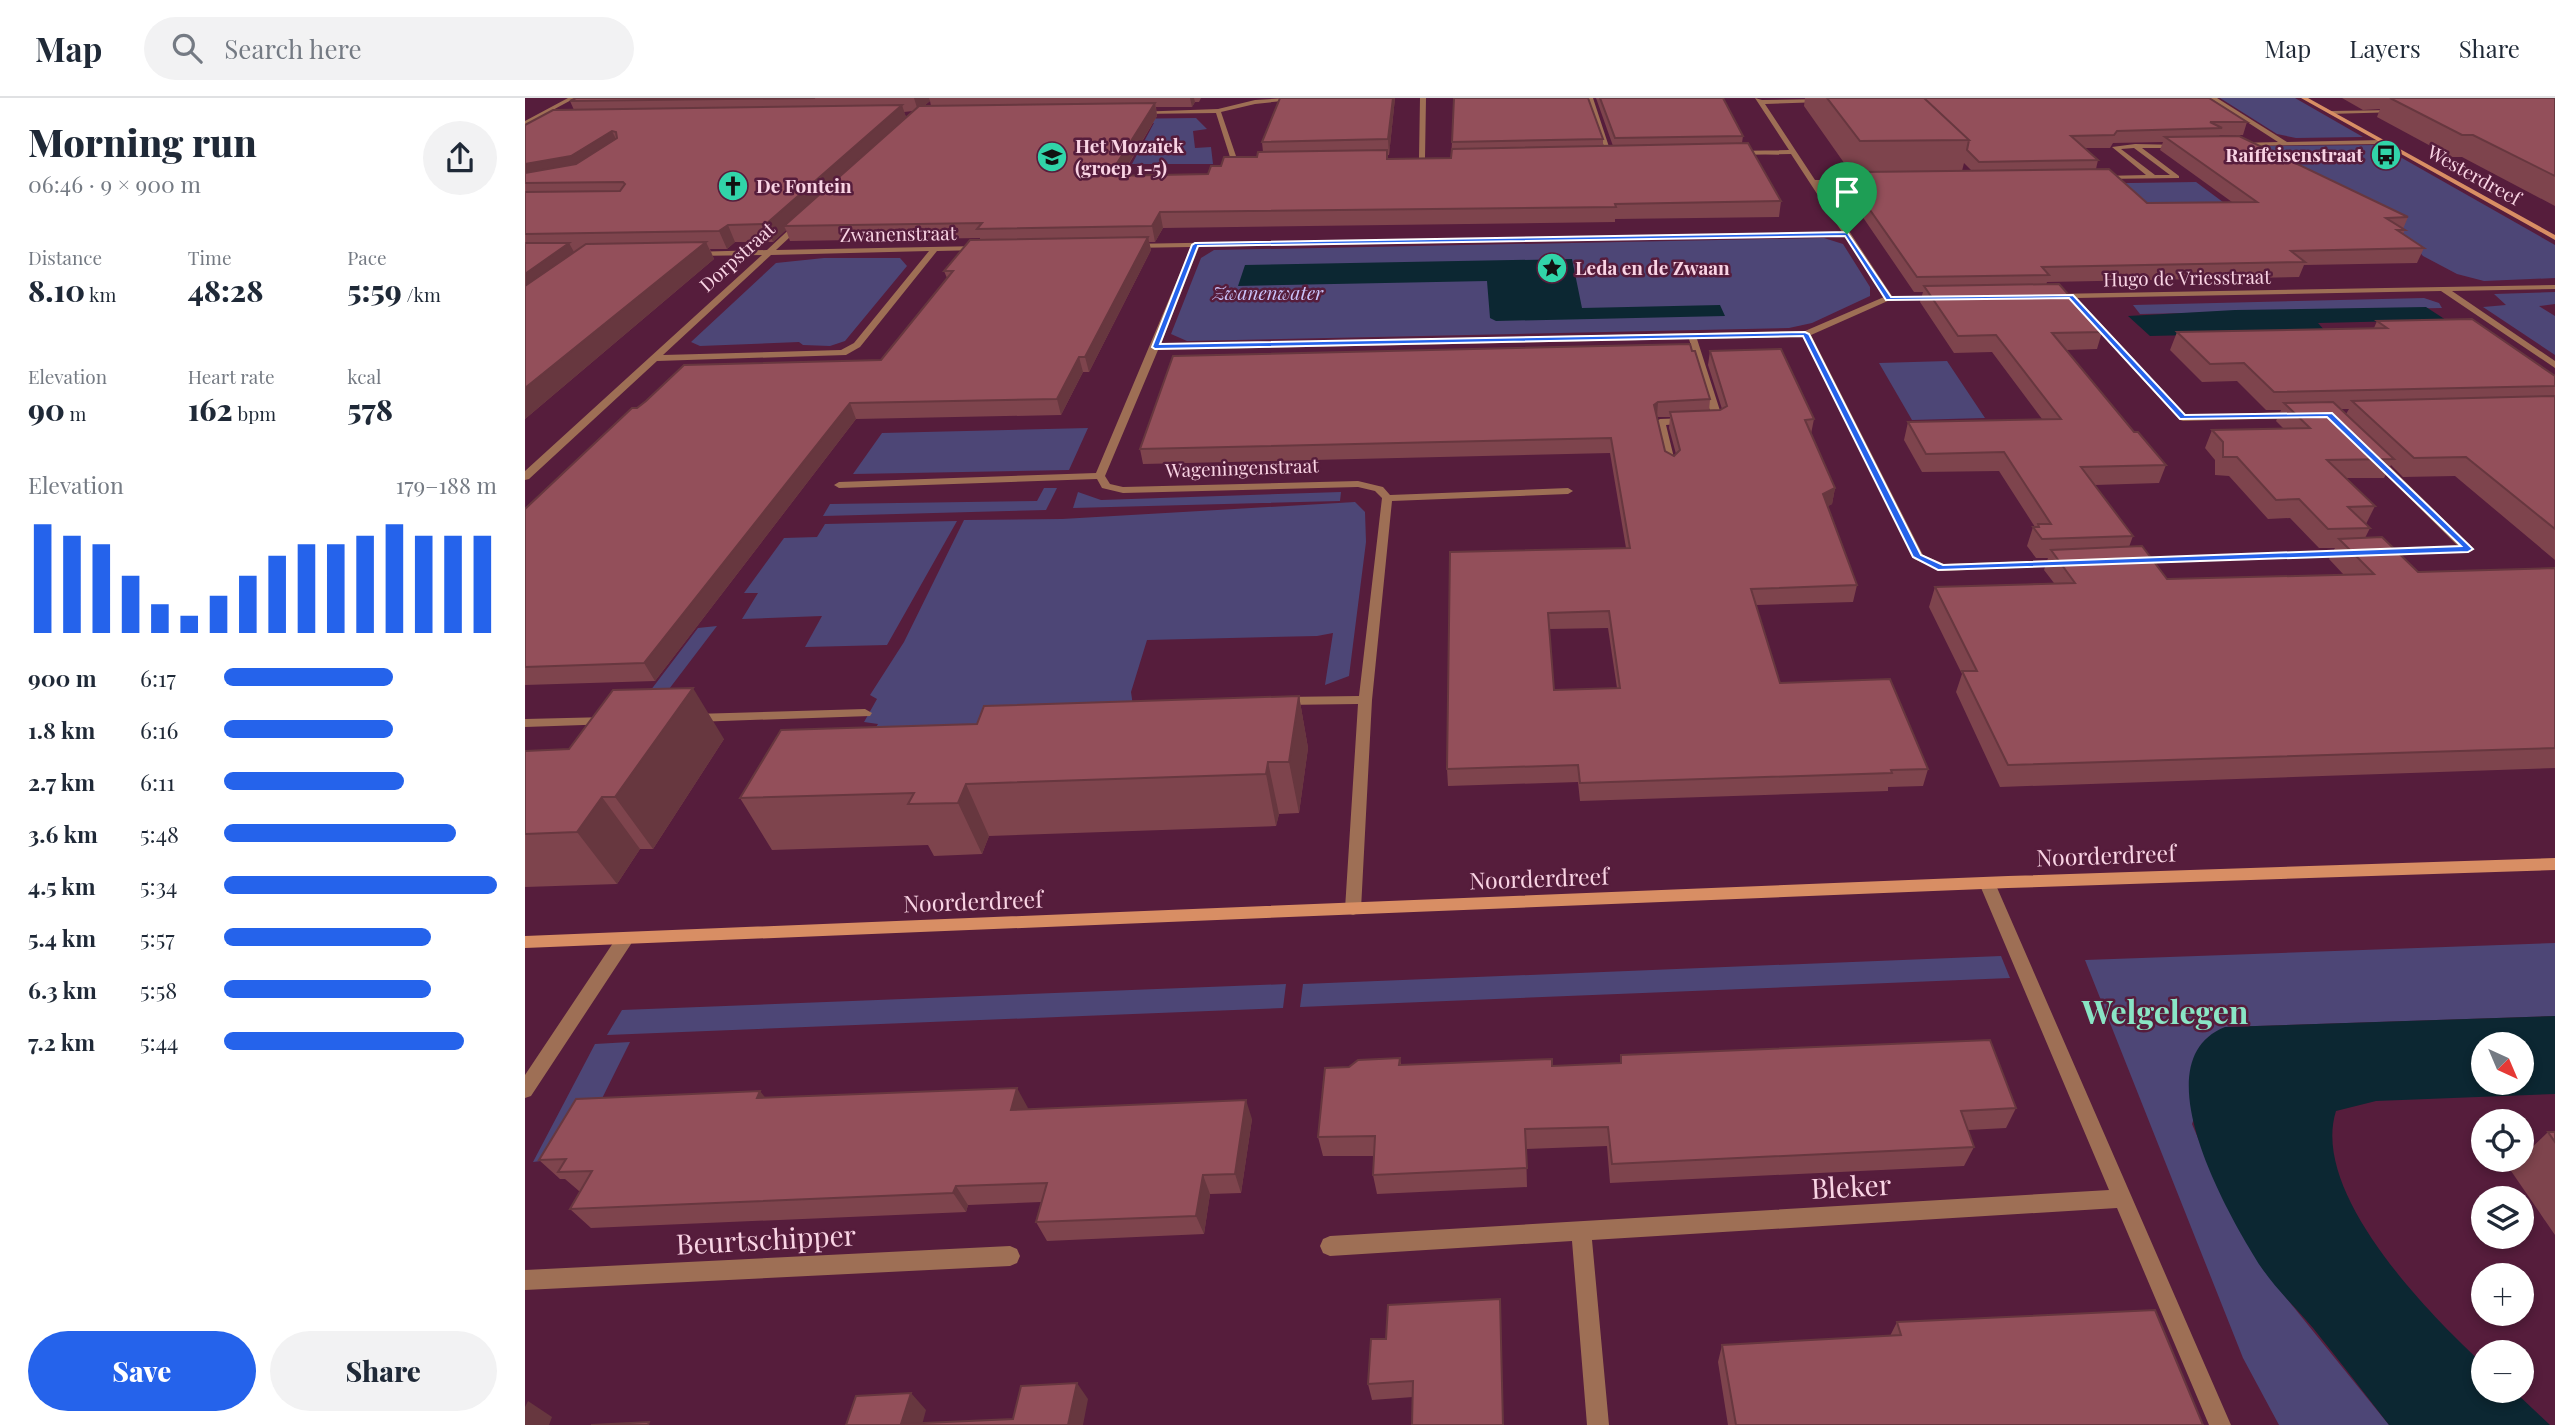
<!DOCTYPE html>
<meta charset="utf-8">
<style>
body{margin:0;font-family:"Playfair Display",serif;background:#f2f2f3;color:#1f2937;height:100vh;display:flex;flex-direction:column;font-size:26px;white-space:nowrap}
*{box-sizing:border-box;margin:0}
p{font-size:23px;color:#747a83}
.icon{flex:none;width:38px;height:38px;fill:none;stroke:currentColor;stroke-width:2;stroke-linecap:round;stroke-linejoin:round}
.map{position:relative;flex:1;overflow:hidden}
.side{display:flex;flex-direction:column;background:#fff;width:525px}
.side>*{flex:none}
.needle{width:46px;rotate:136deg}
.buttons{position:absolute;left:1946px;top:934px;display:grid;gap:14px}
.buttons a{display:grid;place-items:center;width:63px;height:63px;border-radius:50%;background:#fff;box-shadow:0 4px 10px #0003;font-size:35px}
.pin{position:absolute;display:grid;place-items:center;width:60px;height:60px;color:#fff;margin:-72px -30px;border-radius:50% 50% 50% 0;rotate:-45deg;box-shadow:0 0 7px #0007}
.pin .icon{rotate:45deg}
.round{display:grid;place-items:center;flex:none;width:74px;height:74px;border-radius:37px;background:#f2f2f3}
.overview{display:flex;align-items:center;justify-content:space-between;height:119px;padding:0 28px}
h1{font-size:38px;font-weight:800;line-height:52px}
.metrics{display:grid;grid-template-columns:repeat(3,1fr);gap:10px;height:119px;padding:7px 28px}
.metrics div{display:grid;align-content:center}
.metrics b{font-size:30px;font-weight:800}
.metrics small{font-size:19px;font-weight:400}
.metrics p{font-size:19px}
.chart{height:196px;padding:14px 28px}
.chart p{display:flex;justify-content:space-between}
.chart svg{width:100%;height:126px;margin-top:7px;stroke:#2563eb;stroke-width:6}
.button{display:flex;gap:14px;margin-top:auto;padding:14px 28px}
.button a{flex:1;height:80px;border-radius:42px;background:#2563eb;color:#fff;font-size:28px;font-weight:800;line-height:80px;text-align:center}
.button a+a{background:#f2f2f3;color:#1f2937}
ul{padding:0 28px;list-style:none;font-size:23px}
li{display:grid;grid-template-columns:112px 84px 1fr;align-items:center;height:52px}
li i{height:18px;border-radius:9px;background:#2563eb}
header{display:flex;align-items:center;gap:42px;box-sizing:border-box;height:98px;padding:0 35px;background:#fff;border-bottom:2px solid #e0e1e3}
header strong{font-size:33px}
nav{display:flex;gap:38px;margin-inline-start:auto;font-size:24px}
.search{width:490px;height:63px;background:#f2f2f3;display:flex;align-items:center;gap:18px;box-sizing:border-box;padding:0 24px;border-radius:38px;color:#747a83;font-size:26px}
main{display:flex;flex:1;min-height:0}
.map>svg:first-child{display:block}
.green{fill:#4d4676}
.water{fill:#0c2732;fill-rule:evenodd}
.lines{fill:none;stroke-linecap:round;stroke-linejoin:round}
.street{fill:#9e6f55;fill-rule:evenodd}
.secondary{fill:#d88e64;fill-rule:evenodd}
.wall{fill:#7e444d;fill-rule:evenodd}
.shaded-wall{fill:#67373f}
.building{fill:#934f5a;stroke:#67373f;stroke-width:2;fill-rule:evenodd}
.route{fill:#2563eb;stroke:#fff;stroke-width:2;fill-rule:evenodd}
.labels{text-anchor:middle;stroke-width:5;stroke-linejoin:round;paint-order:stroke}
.far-poi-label{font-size:19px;font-weight:bold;fill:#f9d4e4;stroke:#561d3c;text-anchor:start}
.far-street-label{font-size:19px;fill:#f9d4e4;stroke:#561d3c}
.far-park-label{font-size:19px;font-style:italic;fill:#cbc4fb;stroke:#561d3c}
.street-label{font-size:23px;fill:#f9d4e4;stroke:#561d3c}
.near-street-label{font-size:28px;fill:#f9d4e4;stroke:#561d3c}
.near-quarter-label{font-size:32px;font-weight:bold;fill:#89e5c5;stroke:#561d3c}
</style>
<header>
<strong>Map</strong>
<div class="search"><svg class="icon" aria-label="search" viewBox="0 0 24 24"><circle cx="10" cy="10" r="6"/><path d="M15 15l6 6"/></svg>Search here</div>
<nav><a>Map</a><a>Layers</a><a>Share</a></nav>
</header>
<main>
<section class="side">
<div class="overview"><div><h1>Morning run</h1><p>06:46 · 9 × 900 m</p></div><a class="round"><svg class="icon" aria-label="share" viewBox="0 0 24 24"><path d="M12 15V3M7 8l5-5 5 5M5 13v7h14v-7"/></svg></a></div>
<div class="metrics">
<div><p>Distance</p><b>8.10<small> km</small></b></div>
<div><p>Time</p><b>48:28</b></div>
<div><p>Pace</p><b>5:59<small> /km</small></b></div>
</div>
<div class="metrics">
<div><p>Elevation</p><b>90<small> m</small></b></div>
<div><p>Heart rate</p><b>162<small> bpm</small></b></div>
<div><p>kcal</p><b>578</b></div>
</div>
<div class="chart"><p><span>Elevation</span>179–188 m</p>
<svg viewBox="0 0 160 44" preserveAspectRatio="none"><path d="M5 44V6M15 44V10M25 44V13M35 44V24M45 44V34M55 44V38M65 44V31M75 44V24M85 44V17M95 44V13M105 44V13M115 44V10M125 44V6M135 44V10M145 44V10M155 44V10"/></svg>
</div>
<ul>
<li><b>900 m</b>6:17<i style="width:62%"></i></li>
<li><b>1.8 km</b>6:16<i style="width:62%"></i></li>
<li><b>2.7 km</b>6:11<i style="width:66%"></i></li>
<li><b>3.6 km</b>5:48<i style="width:85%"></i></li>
<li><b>4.5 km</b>5:34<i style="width:100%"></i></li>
<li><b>5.4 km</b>5:57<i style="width:76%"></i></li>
<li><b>6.3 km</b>5:58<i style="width:76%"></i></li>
<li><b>7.2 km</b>5:44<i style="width:88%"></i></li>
</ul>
<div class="button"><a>Save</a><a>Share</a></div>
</section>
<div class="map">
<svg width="2030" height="1327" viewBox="0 0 2030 1327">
<rect width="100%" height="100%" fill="#561d3c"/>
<path class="green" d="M1695 0H1770L1838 39 1771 40 1752 36Z
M671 20 682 31 668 33 670 50 686 49 688 66H607L629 25 508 22Z
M1854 47 2030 147V180L1959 183 1932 176 1898 158 1877 134 1726 48Z
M1671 84 1714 116 1501 119 1470 87Z
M1299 140 1318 146 1345 189V198L1287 225 1264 230 662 243 646 236 676 160 689 152Z
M299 160H375L382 168 320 243 305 248 278 247 274 244 175 248 166 244 251 165Z
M2030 194V206L2014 208 2030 218V257L1958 209 1981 207 1969 196Z
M1899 200 1914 205 1917 210 1615 216 1608 207Z
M1422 263 1460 320 1387 322 1354 265Z
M563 330 544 372 328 376 357 335Z
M519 390H532L521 412 298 418 305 406 512 403Z
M553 394 576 402 816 394 815 403 548 410Z
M830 404 840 414 841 444 824 578 800 587 808 535 792 538 622 542 606 594 609 615 330 664 353 626 339 624 352 601 345 597 379 544 439 422 537 421Z
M432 423 362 547 280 549 297 518 217 521 233 495H219L259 440 292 439 300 426Z
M192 528 138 599 119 601 173 530Z
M2030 845V918L1700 929 1667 1026 1697 1097 1737 1170 1864 1327H1754L1718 1260 1560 862Z
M1476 858 1485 880 775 909 778 886Z
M761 886 758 910 82 937 97 912Z
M105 944 48 1059 8 1064 70 946Z"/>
<path class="water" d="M1047 161 1057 210 1195 207 1200 218 971 223 965 220 962 183 713 188 720 167Z
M1901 209 1921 222 1793 225 1801 234 1625 238 1603 218 1710 212Z
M2030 918V996L1851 1003 1811 1013C1785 1095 1903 1215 1958 1266V1293H1989L2025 1327H1864C1839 1295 1814 1262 1788 1230 1771 1210 1751 1191 1736 1169 1704 1119 1614 963 1700 929ZM1958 947H1997V985H1958Z"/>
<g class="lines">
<path class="street" d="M43 0H50L0 27V23Z
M762 0 776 1 730 6 696 14 711 58 726 62 724 65 705 59 691 15 613 16 610 14 693 11 730 2Z
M895 0H901L900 60 897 62 894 60Z
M1062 0H1068L1087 58 1082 57Z
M1230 0 1237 2 1299 1 1297 4 1240 6 1290 82H1343L1346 84 1343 86H1293L1367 198H1413L1417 200 1413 202H1365L1286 237 1398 457 1419 466 1540 462 1546 465 1540 468 1417 473 1389 461 1278 239 1172 241 1198 322 1185 326 1180 323 1187 320 1164 241 633 252 580 378 585 386 598 389 833 383 858 389 865 397 1043 390 1048 393 1043 396 867 403 847 602 836 811 834 815 828 817 822 815 820 811 833 606 758 607 751 603 758 599 834 598 857 400 850 393 833 389 598 395 577 390 572 381 314 390 309 387 314 384 571 375 666 149 605 150H602V146L1317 134 1266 56 1210 57 1207 55 1210 53 1264 52ZM1320 138 1359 199 1280 233 636 246 674 149Z
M1685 0H1692L1762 44 1858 42 1861 44 1858 46 1711 48 1713 45 1753 44Z
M1806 13 1871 12 1874 14 1804 16Z
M1610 46 1656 47 1654 50H1617L1654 78V80L1575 81 1577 78 1621 77 1587 49ZM1609 50 1645 77H1630L1596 51Z
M272 124 279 126 251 152 456 148 460 150 456 152 412 153 335 249 321 257 132 263 4 381 0 382V373L237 157 168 158 164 156 165 154 242 152ZM404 153 329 245 316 252 138 257 246 157Z
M2030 187V191L1927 193 2030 263V270L1916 193 1552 200 1661 317 1771 314 1776 317 1771 320 1658 323 1655 322 1543 200H1528L1524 198 1528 196Z
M1161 320 1164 321V325L1141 327 1151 368 1146 371 1142 370 1130 324 1135 321Z
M1851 358 1855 359 1947 449V453L1850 456V452L1854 451 1933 448 1847 363V359Z
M1824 452 1830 455 1828 457 1610 466 1604 463 1610 460Z
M340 611 347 615 345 618 169 624 162 620 169 616Z
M83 619 88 620 90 623 88 626 0 629V621Z
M1462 779 1467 781 1470 785 1706 1327H1684L1592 1110 1067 1142 1084 1327H1062L1047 1143 805 1158 798 1155 795 1148 798 1141 805 1138 1584 1092 1454 785 1457 781Z
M100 835 106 836 108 841 106 846 6 998 0 1000V977L94 836Z
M485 1148 492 1151 495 1158 492 1165 485 1168 0 1192V1172Z"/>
<path class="secondary" d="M1776 0H1783L2030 137V142Z
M2030 760V772L1483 790 0 850V838L1483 778Z"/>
</g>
<path class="wall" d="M51 0H676L674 4H670L667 9H631L632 18 597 78 683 76 696 68 732 59 738 54 737 44 755 0H870L864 57H863V61L926 60 927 44 1078 41V48H1088L1071 0H1198L1218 38 1217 45 1256 103 1254 119 1090 121V124L638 130 630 144H624L626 152 564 274H558L536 317 331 321 130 583 0 587V411L112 310 356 262 422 180 419 173 455 142V140L265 143 261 132 248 144H210L202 151H185L189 161 0 321V27L49 12 45 3ZM405 3 406 8H399ZM388 13 381 19 379 14Z
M1280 0H1684L1722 24 1718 37H1695L1694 38 1883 119 1878 131 1880 132 1878 136 1899 150 1892 165 1779 167 1774 179 1522 184 1521 187 1577 234 1572 251 1541 252 1609 334 1641 367 1634 385 1570 387 1608 438 1604 449 1642 481 1819 477 1804 461 1810 450H1794L1765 420 1743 421 1704 378 1690 377V362L1680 350 1687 332 1759 331 1751 323 1756 312H1741L1712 283 1677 284 1645 252 1652 234 1849 230 1852 223 2030 278V462L1930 378 1878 379 1866 367 1859 380H1821L1850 408 1841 426 1845 430 1840 440 1893 474 2030 470V670L1475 689 1431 594 1437 576 1404 509 1410 489 1529 485 1519 472 1523 460H1511L1502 448 1508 429H1510L1474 373 1397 374 1379 342 1383 324 1517 321 1467 254 1429 255 1395 204 1398 194H1389L1322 96 1324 82H1337V79H1329L1279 8ZM1638 44 1635 52 1707 104 1622 105 1571 71 1573 62 1560 50H1585L1588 45ZM1439 65 1447 73H1437ZM1816 311H1824L1821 316Z
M1817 0H2030V108L1937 59H1926L1852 19 1855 11 1838 12Z
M1185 253 1289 321 1286 336 1310 390 1307 406 1303 408 1332 487 1328 504 1231 507 1255 585 1403 671 1398 688 1363 689V693L1055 703 1053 684 923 688 922 671 925 454 1101 450 1085 355 618 366 615 351 648 258 1185 301 1184 313 1195 312 1197 311 1183 267ZM1132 319H1145L1144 330 1151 356 1149 358 1140 353ZM1083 530 1092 590 1029 592 1024 531Z
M774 598 783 650 774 715 754 716 751 728 464 738 457 756 409 758 403 747 247 752 215 700 452 626Z
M199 641 128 751H115L92 786 0 789V653L44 651Z
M1096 957 1491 1010 1481 1030 1443 1032 1449 1049 1439 1068 1085 1085 1082 1048 1001 1051 1002 1089 852 1096 848 1077 849 1058H798L793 1039 824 969 875 960 876 967 1027 968 1095 965Z
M241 1000 503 1010 502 1011 727 1021 716 1095 685 1096 679 1136 522 1143 511 1124 516 1104 443 1107 441 1114 66 1130 45 1111 56 1093H54L40 1081H35L14 1062Z
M2023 1034H2030V1137L1984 1070 1993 1062H1997V1059Z
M1372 1224 1678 1327H1203L1193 1264 1197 1247 1365 1238Z
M846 1241 978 1327 888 1299 847 1302 843 1286Z"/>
<path class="shaded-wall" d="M389 0H404L405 3 393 13Z
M665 0H669L670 4 667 9Z
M868 0H870L864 57 863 41Z
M630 5 632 18 587 93 584 78Z
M377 7 382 22 259 128 261 132 248 144 241 126Z
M87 33 95 49 54 75 0 84V66Z
M635 114 638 130 630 144 627 128Z
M203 127 210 144 202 151 194 133Z
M623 139 626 152 564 274 560 259Z
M181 144 189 161 0 321V290Z
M44 145 54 163 0 202V176Z
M554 259 558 274 536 317 532 301Z
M1133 304 1132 319 1129 307Z
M325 305 331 321 130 583 119 565Z
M1310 390 1307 406 1295 412 1298 396Z
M168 590 199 641 128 751 90 699Z
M774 598 783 650 774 715 764 664Z
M743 664 754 716 751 728 741 676Z
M441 686 464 738 457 756 433 705Z
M77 699 115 751 92 786 52 734Z
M492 990 503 1010 496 1031 486 1012Z
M235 993 251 1013 232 1000Z
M721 1002 727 1021 716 1095 710 1076Z
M678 1077 685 1096 679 1136 671 1118Z
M431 1088 443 1107 441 1114 428 1095Z
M552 1285 563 1301 558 1327H543Z
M386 1295 401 1312 397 1327 376 1326Z
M3 1303 27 1319 24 1327H0V1309Z"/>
<path class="building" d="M51 0H290L45 3Z
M755 0H868L863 41 737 44Z
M929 0H1063L1078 41 927 44Z
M1075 0H1198L1218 38 1090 40Z
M1302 0H1399L1444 42 1335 43Z
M1399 0H1684L1722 24H1685L1697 30 1592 33 1589 37 1546 38 1573 62 1454 64 1442 52 1444 42Z
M1865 0H2030V78L1948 37H1937Z
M630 5 584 78 683 76 686 68H696L699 59H732L733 54 862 52V61L926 60 927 51 1223 45 1256 103 1090 106 1091 109 635 114 627 128 452 131 457 125 259 128 394 8Z
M377 7 241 126 203 127 194 133 0 136V94L95 93 100 86 98 84 0 85V75L51 66 92 40 91 34 87 33 46 58 0 66V27L28 12Z
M1714 38 1883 119 1861 120 1880 132H1872L1899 150 1766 153 1780 164 1517 169 1524 177 1392 179 1324 82H1343L1338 74 1584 71 1622 105 1732 104 1640 39Z
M623 139 560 259H554L532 301 325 305 119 565 0 569V411L107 310H112L121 303 159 267 356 262 428 173H419L445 142Z
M181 144 0 290V188L61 146Z
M0 145H44L0 176Z
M1534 186 1577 234 1527 235 1609 334H1613L1641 367 1556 369 1608 438 1517 441 1508 429H1514L1513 426H1526L1479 354 1401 356 1383 324 1536 321 1471 237 1433 238 1399 188Z
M1947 221 2030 278V288L1749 294 1719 265 1685 266 1652 234 1862 230 1852 223Z
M1165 246 1167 253H1170L1185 301 1133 304 1129 307 1140 353 1149 358 1155 352 1145 314 1195 312 1202 308 1185 253 1256 251 1289 321 1280 322 1310 390 1298 396 1332 487 1226 491 1255 585 1365 581 1403 671 1366 672 1367 675 1055 685 1053 667 922 671 925 454 1105 450 1086 340 615 351 648 258ZM1084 513 1095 590 1029 592 1023 515Z
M2030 298V431L1941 359 1889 360 1827 303Z
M1808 304 1869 361 1802 362 1850 408 1823 409 1845 430 1803 431 1774 401 1751 402 1712 359H1698V344L1687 332 1785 330 1759 305Z
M1857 439 1893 474 2030 470V650L1483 667 1437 573H1452L1410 489 1550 485 1526 452 1617 448 1642 481 1849 476 1814 441Z
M168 590 90 699H77L52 734 0 736V653L44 651 88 592Z
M774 598 764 664H743L741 676 441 686 433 705 383 706 389 695 215 700 256 632 452 626 459 608Z
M1465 942 1491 1010 1436 1013 1449 1049 1087 1066 1083 1029 1000 1031 1002 1070 848 1077 850 1038 793 1039 800 970 824 969 833 962 875 960 874 967 1027 961V968L1096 965V957Z
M492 990 486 1012 721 1002 710 1076 678 1077 671 1118 511 1124 522 1085 431 1088 428 1095 45 1111 67 1073 33 1074 41 1061 14 1062 51 1001 235 993 232 1000Z
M2023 1034H2030V1044Z
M975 1201 978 1327H887L888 1283 843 1286 846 1241H861L863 1207Z
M1630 1212 1678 1327H1211L1197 1247 1376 1237 1372 1224Z
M552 1285 543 1327H321L331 1298 386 1295 376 1326 488 1321 496 1288Z
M124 1324 123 1327H66Z"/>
<path class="route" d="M1322 134 1366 199 1548 197 1660 317 1807 315 1948 451 1943 454 1413 472 1388 459 1278 238 630 251 627 249 667 147 670 145ZM1320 138 1361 202 1544 200 1655 321 1802 319 1936 448 1418 467 1396 457 1284 236 1280 234 635 246 673 148Z"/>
<defs>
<g id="bus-disc" transform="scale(1.575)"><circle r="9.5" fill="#31d4a9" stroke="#561d3c"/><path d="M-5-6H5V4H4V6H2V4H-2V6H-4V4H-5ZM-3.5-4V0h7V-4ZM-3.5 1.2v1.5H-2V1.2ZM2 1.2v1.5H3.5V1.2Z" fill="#111"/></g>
<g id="school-disc" transform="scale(1.575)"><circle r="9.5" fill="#31d4a9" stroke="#561d3c"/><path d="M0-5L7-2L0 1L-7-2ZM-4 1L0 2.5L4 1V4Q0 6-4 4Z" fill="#111"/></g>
<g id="church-disc" transform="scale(1.575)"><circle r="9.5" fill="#31d4a9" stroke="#561d3c"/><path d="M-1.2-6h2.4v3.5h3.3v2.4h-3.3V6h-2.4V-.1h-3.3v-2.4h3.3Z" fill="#111"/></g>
<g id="sight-disc" transform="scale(1.575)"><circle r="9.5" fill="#31d4a9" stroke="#561d3c"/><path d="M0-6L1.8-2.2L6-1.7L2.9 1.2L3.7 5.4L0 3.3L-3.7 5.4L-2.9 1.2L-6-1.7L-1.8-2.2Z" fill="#111"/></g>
</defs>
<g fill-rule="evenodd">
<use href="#bus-disc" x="1861" y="57"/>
<use href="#school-disc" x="527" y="59"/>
<use href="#church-disc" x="208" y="88"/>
<use href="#sight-disc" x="1027" y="170"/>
</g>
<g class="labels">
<g class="far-poi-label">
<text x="550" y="55">Het Mozaïek<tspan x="550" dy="22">(groep 1-5)</tspan></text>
<text x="1838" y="64" text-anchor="end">Raiffeisenstraat</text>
<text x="231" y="95">De Fontein</text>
<text x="1050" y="177">Leda en de Zwaan</text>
</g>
<g class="far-street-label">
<text transform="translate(1949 77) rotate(29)" y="7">Westerdreef</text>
<text transform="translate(373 136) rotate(-1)" y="7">Zwanenstraat</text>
<text transform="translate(212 159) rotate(-42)" y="7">Dorpstraat</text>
<text transform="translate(1662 180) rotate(-1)" y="7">Hugo de Vriesstraat</text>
<text transform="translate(717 370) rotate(-2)" y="7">Wageningenstraat</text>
</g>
<g class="far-park-label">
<text x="743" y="202">Zwanenwater</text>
</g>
<g class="street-label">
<text transform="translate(1581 758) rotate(-2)" y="8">Noorderdreef</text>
<text transform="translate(1014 781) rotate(-2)" y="8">Noorderdreef</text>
<text transform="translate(448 804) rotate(-2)" y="8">Noorderdreef</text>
</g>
<g class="near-street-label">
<text transform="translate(1326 1089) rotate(-3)" y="10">Bleker</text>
<text transform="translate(241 1142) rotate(-3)" y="10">Beurtschipper</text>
</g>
<g class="near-quarter-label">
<text x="1640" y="926">Welgelegen</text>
</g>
</g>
</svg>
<div class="buttons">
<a><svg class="needle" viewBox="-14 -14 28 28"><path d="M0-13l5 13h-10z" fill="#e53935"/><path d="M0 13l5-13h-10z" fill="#747a83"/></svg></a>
<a><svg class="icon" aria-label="locate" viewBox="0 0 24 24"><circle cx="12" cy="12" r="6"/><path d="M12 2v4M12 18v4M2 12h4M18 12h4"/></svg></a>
<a><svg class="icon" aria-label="layers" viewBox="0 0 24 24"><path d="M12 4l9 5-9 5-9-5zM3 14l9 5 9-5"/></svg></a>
<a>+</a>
<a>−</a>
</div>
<div class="pin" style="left:1322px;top:136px;background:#1e9e55"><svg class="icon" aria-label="arrive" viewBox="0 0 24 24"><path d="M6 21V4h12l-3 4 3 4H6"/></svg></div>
</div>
</main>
